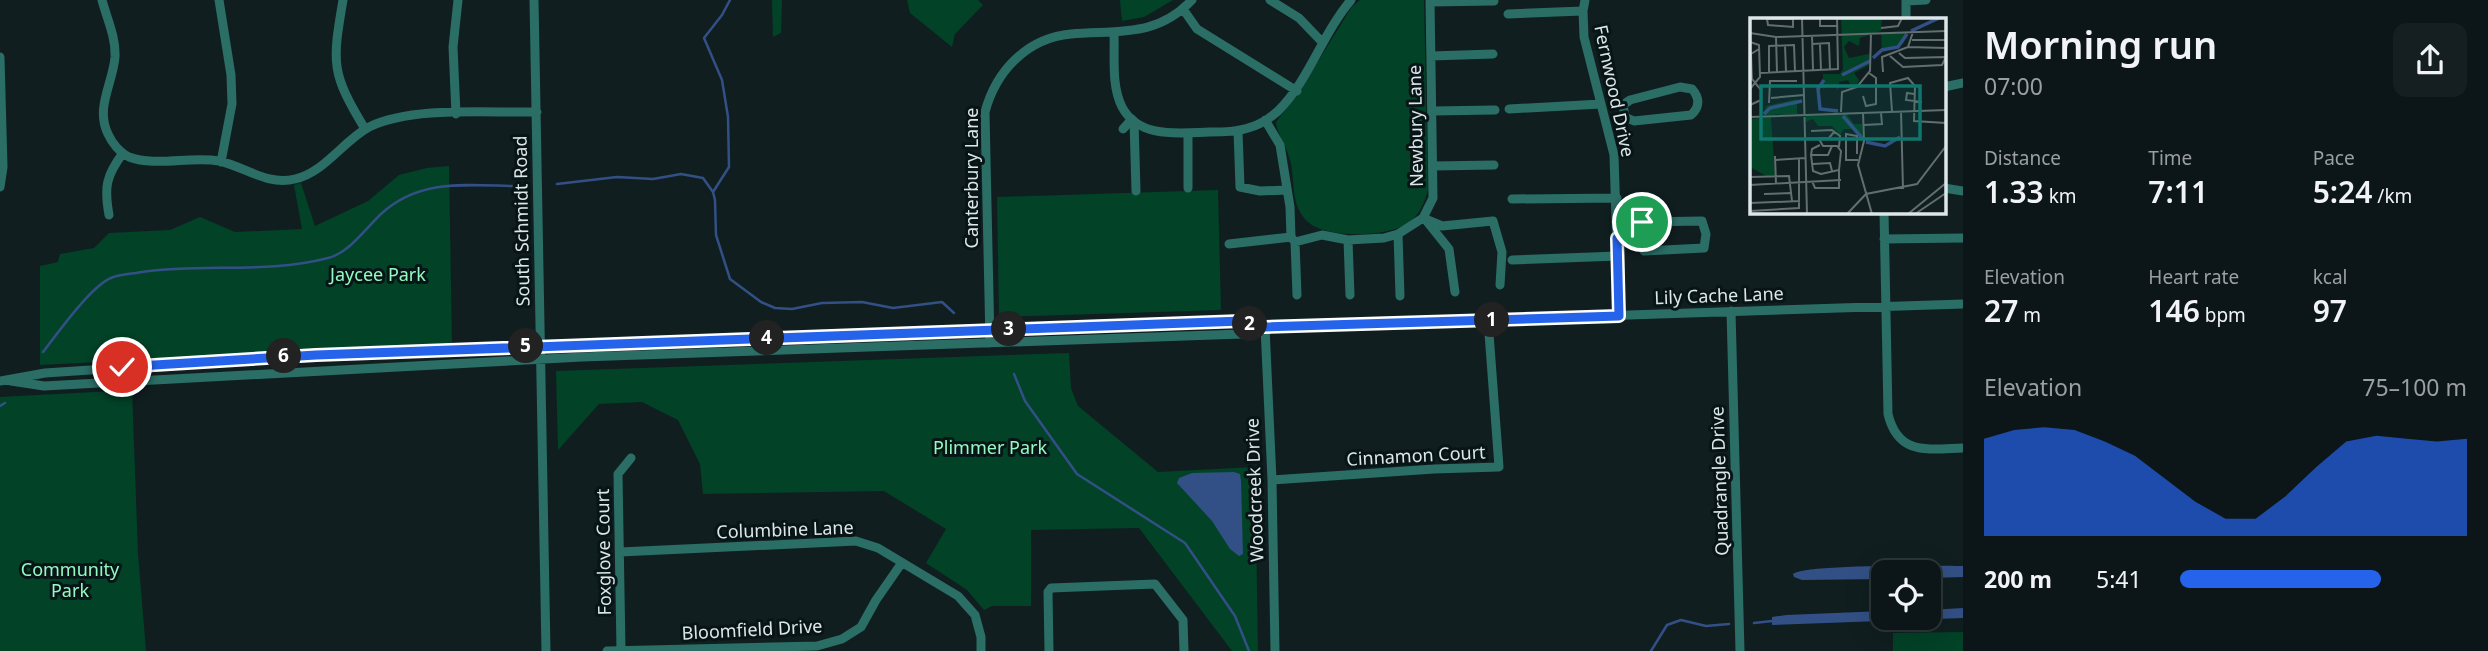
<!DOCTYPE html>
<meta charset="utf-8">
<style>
body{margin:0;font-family:"Noto Sans",sans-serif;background:#151f21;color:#f1f3f6;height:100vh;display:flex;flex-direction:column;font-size:26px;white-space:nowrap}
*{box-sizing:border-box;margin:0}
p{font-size:23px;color:#9a9fa2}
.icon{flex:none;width:38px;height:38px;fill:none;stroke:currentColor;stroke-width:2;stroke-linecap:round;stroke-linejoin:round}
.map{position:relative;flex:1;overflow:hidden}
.sheet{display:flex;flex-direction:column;background:#0c1618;width:525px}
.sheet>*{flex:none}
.buttons{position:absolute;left:1871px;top:560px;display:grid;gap:14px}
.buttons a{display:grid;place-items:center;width:70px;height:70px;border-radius:14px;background:#0c1618;box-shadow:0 7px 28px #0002,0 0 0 2px #2c3537;font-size:35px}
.pin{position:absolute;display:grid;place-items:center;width:60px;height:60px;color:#fff;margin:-30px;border:4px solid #fff;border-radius:50%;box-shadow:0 2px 7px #0007}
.km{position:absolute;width:35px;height:35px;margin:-18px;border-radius:50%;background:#222;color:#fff;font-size:19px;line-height:35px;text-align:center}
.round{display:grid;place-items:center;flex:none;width:74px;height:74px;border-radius:14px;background:#151f21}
.summary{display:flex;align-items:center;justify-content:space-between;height:119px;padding:0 21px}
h1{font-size:38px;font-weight:600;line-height:52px}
.stats{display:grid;grid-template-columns:repeat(3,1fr);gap:10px;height:119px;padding:7px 21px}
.stats div{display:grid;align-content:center}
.stats b{font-size:30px;font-weight:600}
.stats small{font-size:19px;font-weight:400}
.stats p{font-size:19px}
.chart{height:196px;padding:14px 21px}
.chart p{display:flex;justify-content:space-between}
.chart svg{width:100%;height:126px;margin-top:7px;fill:#2563eb;opacity:.7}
ul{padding:0 21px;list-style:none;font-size:23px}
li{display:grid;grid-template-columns:112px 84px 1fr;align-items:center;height:52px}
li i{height:18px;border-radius:9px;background:#2563eb}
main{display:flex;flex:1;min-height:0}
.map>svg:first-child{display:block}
.green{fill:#024227}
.water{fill:#325085}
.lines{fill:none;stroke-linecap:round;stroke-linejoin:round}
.stream{stroke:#325085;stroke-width:2.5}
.minor{stroke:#2a6e66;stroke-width:9}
.route-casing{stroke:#fff;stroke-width:14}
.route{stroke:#2563eb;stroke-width:9}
.labels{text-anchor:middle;stroke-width:6;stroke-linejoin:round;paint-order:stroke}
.street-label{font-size:18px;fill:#dde6e8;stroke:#081517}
.park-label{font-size:18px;fill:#94fac2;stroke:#081517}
.inset-river{fill:none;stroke:#325085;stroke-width:3.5}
.inset-road{fill:none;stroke:#626e70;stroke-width:2}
.view{fill:#0f766e;fill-opacity:0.15;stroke:#0f766e;stroke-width:3.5}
.inset-edge{fill:none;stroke:#dde6e8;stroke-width:3.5}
</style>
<main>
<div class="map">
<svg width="1963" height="651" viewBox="0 0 1963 651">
<rect width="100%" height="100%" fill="#101e20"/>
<path class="green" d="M772 0H782L781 33 773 37Z
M907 0H978L983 5 955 34 952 47 910 13Z
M1120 0H1173L1144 17 1122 21Z
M1360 0H1424L1428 189C1425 203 1419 216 1407 224 1386 237 1326 239 1308 222 1288 203 1297 180 1289 157 1286 145 1277 134 1276 122L1301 89 1351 8Z
M449 166 452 344 40 365V266L58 262 60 254 94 248 109 233 170 230 200 217 235 232 302 229 294 185 301 183 315 226 368 201 399 175 427 168Z
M1218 190 1221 310 999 317 997 197Z
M1069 353 1071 388 1078 406 1158 472 1255 467 1258 651H1232L1139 528 1031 530V606H992L984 610 967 590 926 563 946 529 884 491 703 494 700 464 678 420 642 402 599 404 558 450 556 371Z
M132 390 138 553 146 651H0V397Z
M1963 632V651H1893V633Z"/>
<path class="water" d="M1234 472 1240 474 1241 481 1243 554 1239 556 1230 549 1212 521 1177 483 1179 478 1192 473Z
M1963 566V577L1929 578 1928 572H1883V579L1802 580 1794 577 1793 574C1807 564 1936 566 1963 566Z
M1963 608V618L1772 625V617L1786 615 1883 611V618H1928L1929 610Z"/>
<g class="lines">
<path class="stream" d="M557 184 617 177 653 179 681 174 703 178 713 192 715 200 716 235 730 279 761 302 775 308 792 309 822 303 862 302 893 308 942 302 954 313
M713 192 729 167 728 117 722 80 704 38 722 15 730 0
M43 352C57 334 91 286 111 278 120 274 132 274 142 272 204 263 267 274 328 258 349 253 366 228 381 214 419 179 465 185 512 186
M1014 374 1025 401 1077 474 1185 543 1235 616 1249 651
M0 406 5 403
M1754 623 1772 621
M1651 651 1667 625 1681 620 1706 626 1729 624"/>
<path class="minor" d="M102 0C107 19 116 37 115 57 113 83 95 108 108 134 112 143 120 153 129 157 155 167 191 156 219 161 246 167 267 186 295 179 325 172 343 141 369 127 412 106 488 113 537 112
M219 0 231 75 232 104 221 162
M343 0C332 64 331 73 365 129
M534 0 546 651
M1270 0 1299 18 1323 43
M1585 0 1583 11 1584 37 1614 155 1619 315
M1906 0V19
M1906 1 1926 0
M1430 2 1494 1
M1183 9 1197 29 1297 91
M1508 14 1583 11
M1114 34C1115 57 1111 85 1122 107 1139 139 1179 133 1209 132 1223 132 1238 132 1251 127 1261 124 1270 118 1278 111 1310 79 1322 34 1351 0
M1431 56 1493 54
M0 57 3 167 0 187
M1680 87 1692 89C1700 98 1700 107 1691 115L1634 121 1625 117 1623 105 1630 100Z
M1944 87 1963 83
M1509 109 1601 104
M1433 111 1495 110
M456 114 453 47 458 0
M1265 120 1280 145 1290 207 1291 237 1295 242 1322 235 1348 240 1384 238 1398 234 1423 218 1433 198 1430 0
M1134 121 1136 191
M1123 129 1132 119
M1238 131 1240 187 1260 191 1287 190
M1188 133V188
M1433 166 1494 165
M1944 188 1963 191
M1512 199 1617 198
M1884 212 1888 414C1898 456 1928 449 1963 448
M109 215C104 187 106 176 123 153
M1423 218 1442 226 1493 221 1502 252 1500 285
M1425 219 1449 249 1455 292
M1398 234 1400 296
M1617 238 1637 237 1644 251 1704 248 1706 234 1702 221 1642 222 1637 237
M1884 239 1963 238
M1348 240 1350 295
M1295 242 1297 295
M1229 244 1291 237
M1512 260 1618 256
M1731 311 1740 651
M1265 327 1272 480 1275 651
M990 343 985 112C996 71 1027 38 1071 34 1118 30 1156 38 1192 0
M0 381 45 373 316 355 1242 322 1264 327
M11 381 44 386 582 357 1242 334 1265 327 1963 304
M1272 480 1434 469 1499 467 1488 320
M620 552 856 541 878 548 958 596 975 615 981 637V651
M621 650 618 474 631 458
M607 651 817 646 842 639 861 627 876 600 901 564
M1049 651 1048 592 1051 588 1155 584 1183 620 1184 651"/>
</g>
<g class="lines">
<g class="route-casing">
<path id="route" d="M122 367 316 355 1242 321 1265 327 1619 316 1617 238 1637 237 1642 222"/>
</g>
<use href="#route" class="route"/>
</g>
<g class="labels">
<g class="street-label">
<text transform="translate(1614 91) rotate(78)" y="6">Fernwood Drive</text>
<text transform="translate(1416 126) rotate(-91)" y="6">Newbury Lane</text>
<text transform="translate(972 178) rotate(-90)" y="6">Canterbury Lane</text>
<text transform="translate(522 221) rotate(-91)" y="6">South Schmidt Road</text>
<text transform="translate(1719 296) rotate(-2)" y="6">Lily Cache Lane</text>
<text transform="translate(1416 456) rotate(-3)" y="6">Cinnamon Court</text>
<text transform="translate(1720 481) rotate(-92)" y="6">Quadrangle Drive</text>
<text transform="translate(1255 490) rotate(-92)" y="6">Woodcreek Drive</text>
<text transform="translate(785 530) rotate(-2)" y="6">Columbine Lane</text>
<text transform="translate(604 552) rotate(-91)" y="6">Foxglove Court</text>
<text transform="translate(752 630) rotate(-3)" y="6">Bloomfield Drive</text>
</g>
<g class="park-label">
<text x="378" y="281">Jaycee Park</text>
<text x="990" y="454">Plimmer Park</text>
<text x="70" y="576">Community<tspan x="70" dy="21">Park</tspan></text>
</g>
</g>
<g transform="translate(1750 18)">
<rect width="196" height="196" fill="#101e20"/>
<path d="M91 0H132L131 13 110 20 109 28 99 23 94 29 99 40 119 36 121 46 104 55 109 62 107 67 102 70 98 62 89 64 88 72 83 66 73 71V56H90L93 51ZM158 14 153 26 132 33V39L131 15ZM47 81V96L14 97 16 88ZM97 96 104 106H112L113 123 103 111H94L90 117 82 108H68L63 101 56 104V98ZM21 99 25 157 16 158 0 149V101Z" fill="#024227"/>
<path class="inset-river" d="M161 13 189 0M123 40 132 32 148 29 157 16M92 57 120 43M74 62 68 71 70 91 88 93M14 96 20 90 52 83M93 98 112 120M116 124 135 128 150 119"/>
<path class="inset-road" d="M43 0V9L18 7 17 1H43M52 0 57 196M70 0V8H87M131 10 148 8 152 0M0 15 26 19 196 13M62 17 63 52M26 19 27 54M162 22H196M0 24 9 27 10 59 0 71M62 26 79 25 80 52M70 26 71 52M35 27 36 53M158 29 196 30M149 35 155 40 196 39M140 38 153 49 192 47 196 39M19 54V28L44 27 45 53M133 54 132 39 158 29 163 14M10 55 88 51 87 0M164 76 157 75 156 82 172 84M113 78 116 88 126 86V60L119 55M21 80 54 77M19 85 20 63H47M0 87 11 82V72L2 61 1 36 9 31M142 93 140 65 158 60 165 68 164 103 196 105M151 93 153 171M91 94 92 74 107 69 120 53 121 15M113 94 114 123 108 147 122 196M0 99 196 92M114 107 132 106 131 95M61 113 82 112 90 118 89 129M55 121 79 120 84 114M69 121 73 128H87L91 133 89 152 71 156M70 127 62 131 61 137 63 153 71 156M107 136V118L96 116V142H108M61 137H78L82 128M25 138 26 166M25 142 55 140M63 146 80 145 82 153M0 159 39 158 42 183M62 163 65 170H89V152M0 167 91 162M14 176 42 175M0 185 50 183M0 193 49 190V141M97 196 116 176 167 166 196 128M158 196 196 165M165 196 196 175"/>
<path class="view" d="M11 68H170V121H11Z"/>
<rect width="196" height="196" class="inset-edge"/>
</g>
</svg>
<div class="buttons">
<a><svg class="icon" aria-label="locate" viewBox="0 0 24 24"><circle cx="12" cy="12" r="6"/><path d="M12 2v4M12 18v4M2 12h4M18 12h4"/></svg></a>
</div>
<div class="pin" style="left:1642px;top:222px;background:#1e9e55"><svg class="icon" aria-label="arrive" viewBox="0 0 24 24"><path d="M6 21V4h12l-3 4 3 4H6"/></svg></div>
<div class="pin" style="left:122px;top:367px;background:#d93025"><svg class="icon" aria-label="check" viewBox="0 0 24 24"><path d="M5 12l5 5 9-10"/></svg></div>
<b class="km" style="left:1492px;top:320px">1</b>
<b class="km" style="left:1250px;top:324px">2</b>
<b class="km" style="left:1009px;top:329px">3</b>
<b class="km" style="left:767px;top:338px">4</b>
<b class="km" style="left:526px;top:346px">5</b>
<b class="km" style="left:284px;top:356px">6</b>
</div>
<section class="sheet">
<div class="summary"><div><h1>Morning run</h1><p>07:00</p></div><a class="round"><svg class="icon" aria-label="share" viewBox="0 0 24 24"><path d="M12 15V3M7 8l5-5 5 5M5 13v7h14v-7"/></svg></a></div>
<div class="stats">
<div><p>Distance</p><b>1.33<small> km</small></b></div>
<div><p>Time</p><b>7:11</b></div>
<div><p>Pace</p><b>5:24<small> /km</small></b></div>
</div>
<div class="stats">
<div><p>Elevation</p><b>27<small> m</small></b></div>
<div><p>Heart rate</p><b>146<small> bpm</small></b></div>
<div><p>kcal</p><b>97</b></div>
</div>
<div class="chart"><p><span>Elevation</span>75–100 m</p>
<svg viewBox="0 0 160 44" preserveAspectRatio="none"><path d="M0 44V10L10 7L20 6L30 7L40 11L50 16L60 24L70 32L80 38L90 38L100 30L110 20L120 11L130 9L140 10L150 11L160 10V44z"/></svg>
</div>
<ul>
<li><b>200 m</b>5:41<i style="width:70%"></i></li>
</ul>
</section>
</main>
